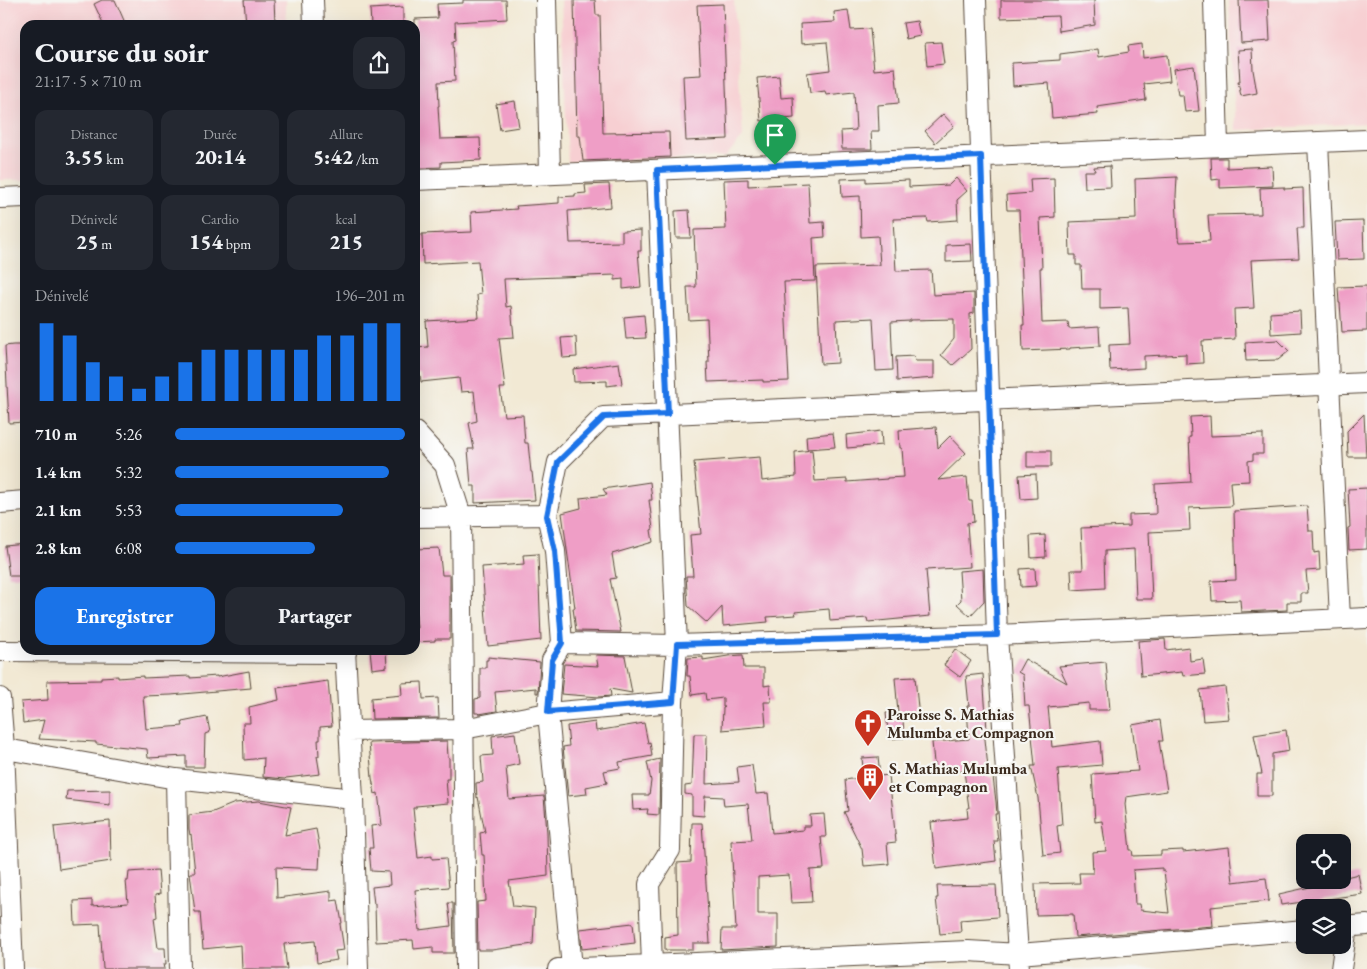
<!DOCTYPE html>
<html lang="fr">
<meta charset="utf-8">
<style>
body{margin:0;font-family:"EB Garamond",serif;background:#242831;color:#f1f3f6;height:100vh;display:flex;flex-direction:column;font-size:19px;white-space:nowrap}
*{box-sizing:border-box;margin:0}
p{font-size:16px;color:#9ea1a6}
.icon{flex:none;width:28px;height:28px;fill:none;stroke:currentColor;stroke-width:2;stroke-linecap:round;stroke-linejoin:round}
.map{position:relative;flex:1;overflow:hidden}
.sheet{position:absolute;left:20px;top:20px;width:400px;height:635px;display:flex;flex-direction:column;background:#171b24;border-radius:15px;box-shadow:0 5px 20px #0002}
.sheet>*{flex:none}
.buttons{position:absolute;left:1296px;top:834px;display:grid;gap:10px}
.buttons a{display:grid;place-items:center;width:55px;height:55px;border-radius:10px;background:#171b24;box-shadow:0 5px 20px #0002;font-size:25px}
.pin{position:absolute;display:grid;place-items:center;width:42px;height:42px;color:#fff;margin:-51px -21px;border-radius:50% 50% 50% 0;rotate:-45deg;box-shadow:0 0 5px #0007}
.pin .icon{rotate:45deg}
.round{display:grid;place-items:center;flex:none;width:52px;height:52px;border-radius:15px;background:#242831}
.overview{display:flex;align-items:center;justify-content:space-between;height:85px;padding:0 15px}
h1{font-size:28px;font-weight:800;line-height:38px}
.stats{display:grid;grid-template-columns:repeat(3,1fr);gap:8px;height:85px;padding:5px 15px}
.stats div{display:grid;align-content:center;border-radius:12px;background:#242831;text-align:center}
.stats b{font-size:21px;font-weight:800}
.stats small{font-size:14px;font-weight:400}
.stats p{font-size:14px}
.chart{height:140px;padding:10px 15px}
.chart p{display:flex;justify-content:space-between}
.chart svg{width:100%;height:90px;margin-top:5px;stroke:#1a73e8;stroke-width:6}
.cta{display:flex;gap:10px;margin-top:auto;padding:10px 15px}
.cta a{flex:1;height:58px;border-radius:15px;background:#1a73e8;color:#fff;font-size:20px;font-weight:800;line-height:58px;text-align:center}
.cta a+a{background:#242831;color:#f1f3f6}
ul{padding:0 15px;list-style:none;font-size:16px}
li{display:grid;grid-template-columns:80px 60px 1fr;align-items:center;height:38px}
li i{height:12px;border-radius:6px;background:#1a73e8}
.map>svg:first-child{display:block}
.built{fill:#f7cfd2}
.building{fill:#ef9ec6;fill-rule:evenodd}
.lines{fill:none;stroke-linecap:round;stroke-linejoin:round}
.minor-casing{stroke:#564739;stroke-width:22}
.minor{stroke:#fff;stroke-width:20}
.route-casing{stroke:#fff;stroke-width:10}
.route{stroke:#1a73e8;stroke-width:6}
.labels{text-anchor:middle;stroke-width:4.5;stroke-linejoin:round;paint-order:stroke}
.poi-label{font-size:16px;font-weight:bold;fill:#3b2a1e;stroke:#f6f6f2;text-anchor:start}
</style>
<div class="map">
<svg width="1367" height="969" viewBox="0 0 1367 969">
<rect width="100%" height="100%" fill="#f6f6f2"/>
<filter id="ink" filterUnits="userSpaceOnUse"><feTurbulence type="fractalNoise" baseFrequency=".02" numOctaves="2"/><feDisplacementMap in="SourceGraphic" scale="10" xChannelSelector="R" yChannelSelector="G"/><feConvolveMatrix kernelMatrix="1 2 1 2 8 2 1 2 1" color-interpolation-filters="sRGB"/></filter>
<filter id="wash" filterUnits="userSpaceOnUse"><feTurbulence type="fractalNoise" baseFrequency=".0096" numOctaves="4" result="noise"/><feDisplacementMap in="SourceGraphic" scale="20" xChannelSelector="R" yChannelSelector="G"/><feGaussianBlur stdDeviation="1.12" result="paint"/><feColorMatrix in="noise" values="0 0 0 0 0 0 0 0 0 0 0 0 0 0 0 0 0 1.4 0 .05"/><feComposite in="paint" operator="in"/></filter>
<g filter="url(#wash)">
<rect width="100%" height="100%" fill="#f2e9d4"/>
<path class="built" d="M0 0H286V25H25V180H0Z
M561 0H734L743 137 725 157 568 162Z
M1229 0H1367V123L1236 130Z"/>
<g id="blocks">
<path class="building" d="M102 0H115L126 25H104L94 4Z
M244 0H274L275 22 246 24Z
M463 0H506L507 19 455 22 456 40 453 41 455 81 438 82 439 106H438L440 139 480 138 481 160 441 162V167L415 168V19L438 18 437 4 463 3Z
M574 0H595L596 15H600L603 133 669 132 670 157 583 161 580 136H577Z
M1001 0H1094L1095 25 1059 31 1058 16 1001 18Z
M1239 0H1268L1270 41 1241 43Z
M723 4 728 139 686 141 683 76 701 75 697 5Z
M403 7V25H371L370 9Z
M848 10 851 30 870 29 874 70 895 68 899 103 878 105 879 131H871L872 149H842L841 131 856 130 854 92 826 95 825 91 810 93 807 73 830 70 827 42 801 44 800 24 835 22 834 12Z
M917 21 920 36 906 39 903 23Z
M941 42 944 64 927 66 925 43Z
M1142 44 1143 58 1167 55 1170 81 1144 84 1146 100 1097 107 1098 114 1052 118 1049 83 1013 86 1012 63 1060 60V54L1098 49 1099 57 1129 52 1128 46Z
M1252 49 1253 70 1257 93 1241 96 1238 82H1240L1238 50Z
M1194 66 1199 111 1185 112 1183 95H1178L1174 69Z
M779 76 781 98 793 97 794 118 761 121 757 78Z
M515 101 519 127 500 130 496 104Z
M943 114 954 126 935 143 925 131Z
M1211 158H1227V168L1272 166 1273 186 1220 188V179L1212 180Z
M1110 166 1111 187 1085 188 1084 171H1095L1094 167Z
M1177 177 1176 196 1178 238H1179L1180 242 1210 241 1208 215 1261 214 1260 188 1284 187V189L1303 188 1304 228H1297L1299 258 1251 260 1254 308 1234 309 1235 339 1202 341 1203 363 1186 364V354L1144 356V368L1110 370 1109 345 1130 344 1128 308 1100 309V289H1082L1081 265H1076V255H1070L1069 222 1136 219 1135 179Z
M866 178V182L909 180V187L949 185 956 178 967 191 957 200 958 220 928 222 927 218 893 219 896 271 931 270 933 295 974 293V313L970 314 971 349 953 365 941 355 954 339V319L910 320V321L891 322 893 370 876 371 873 318 836 320 838 363 821 364 816 267 880 265 878 236 861 237 860 196 842 197 841 179Z
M1054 178 1055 217 1040 218 1042 268H1040L1042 323 1068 322 1069 329 1099 327 1100 346 1070 348V349L1023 351 1022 325H1024L1019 210H1007L1006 195 1031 193 1030 179Z
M748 179V186L808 183 810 223 824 222 825 237 813 238 815 281 784 282 789 381 763 382V380L708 382 707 362H709L707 319 689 320 687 287H696L694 230 726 229 724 180Z
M609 184 611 207 568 211 570 243 622 242V231L641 230V251H638L641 287 623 289V279L615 280V275L504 279 506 307 511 306 514 337 499 338 505 388H500L504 416 523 415 525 443H528L531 472H532L535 500 475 503V486H471L468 449H474L469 423 477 421 474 391 461 392 459 378 421 382 420 375H415V348L428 347 426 321 479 318 477 295 481 294 478 261 423 264 422 234 472 232 471 212 517 209 516 206 559 203V197L575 196V194L586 193 585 185Z
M689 210 691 238H676L675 211Z
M1363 221 1364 259 1337 260 1335 222Z
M971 244 972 261 946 262V245Z
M1367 286V331L1342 332 1340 303H1339L1338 287Z
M1300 311 1301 332 1271 334 1270 313Z
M644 315 646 338 626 339 624 317Z
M576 337 577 357 563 358 561 338Z
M1278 340 1289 351 1278 360 1246 361 1245 342Z
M13 345H24L25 422 9 423 5 346Z
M914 356 915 361H934V378L897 381 896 357Z
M619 363 622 384 607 386V381L574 382 573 369Z
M1364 414 1366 457H1348L1347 431Z
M1210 416 1211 436 1263 434V454H1253V460L1248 461 1249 481 1230 482 1232 506 1189 508 1190 530 1149 532 1152 599H1136L1134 549 1105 551V556H1104L1105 588 1072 590 1071 570H1083L1081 528 1129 526V515L1156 514 1155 484 1191 482 1189 437H1191L1190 417Z
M936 427 938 448 950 436 966 453 938 480 967 477 969 501H972L974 522 967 523 970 567 926 570 930 616 868 622 867 618 830 621 829 609 795 612 796 615 767 617 768 622 723 626 722 607 707 623 688 606 686 576H693L690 535 701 534 694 462 760 457 762 481 796 477 795 452 812 450 815 481 847 479V482L887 479V478L904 477 902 448H900L899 430Z
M881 431 882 445 847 448 846 435Z
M833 433 835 447 807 449 806 436Z
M1027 451H1051V467H1027Z
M1036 474 1037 498 1021 499 1019 475Z
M650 482 652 500H649L653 529 651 530 653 542 612 554 616 578 610 579 621 632 576 631 573 608H575L562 513 581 508 580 498 607 495 603 489Z
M1367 488V549L1349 550 1348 528 1350 527 1348 489Z
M1307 506 1309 531H1313L1314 553 1319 552 1320 570 1306 571 1308 593H1301V602H1287V610L1241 612 1240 600 1212 601 1211 581 1236 580 1234 511Z
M1045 535 1046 557 1031 558 1030 536Z
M25 544V576H9L5 546Z
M439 548 442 575H450V639H435V641L415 642V628H417L415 604V549Z
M538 554 541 640 488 646 482 567 524 564 523 555Z
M1035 568 1036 586 1021 587 1020 569Z
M983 569 984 601 970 616 957 604 961 600 959 571Z
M1165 639 1166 650 1189 647 1190 661 1203 659 1205 674 1183 676 1182 672 1141 676 1138 641Z
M955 649 971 661 960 677 944 665Z
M370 650H386L387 667 372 669Z
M596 655 625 656 632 693 610 689 611 696 599 697 561 694 564 664 598 666Z
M743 655 744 668H764V686L770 685 771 702H764L766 726 722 730 723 708 725 707H723V698L706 700 705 693 692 695 690 676H687L688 658 703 657V660L728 656Z
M488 657 540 662 538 693H536V688L495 692 497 711 479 714 478 713H475V699L480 698V668H486V660H488Z
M1025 659 1067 683 1059 666 1106 662 1110 710H1089V703L1048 707 1052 747 1100 741 1102 765 1058 769 1062 825 1057 826 1060 853 1043 855 1038 798 1031 766H1035L1029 706H1025L1023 675 1018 672Z
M249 671 251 688 171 695 143 696 146 729 183 726 182 722 207 717 210 732 205 734 204 767H186V756L148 758 147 749 96 744V742L39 739 44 720 23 723 21 702 48 700 47 681 101 680V677L118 676V678L143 676V678L190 676V678L217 676V677Z
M983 674 987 730H984L989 777H993L996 802 997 814H995L998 841H994L996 861 936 869 931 822 968 818 967 808H969L964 771 935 773 932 742 969 739 967 706H969L966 676Z
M915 677 919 718 903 719 904 738 889 739 886 713 898 712 895 678Z
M328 681 332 726 320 727V740H318L319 756H317L320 774 286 778 285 779 263 777 264 758 244 760 243 723H250L249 707 279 700 277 688Z
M422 682 423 699 438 698 439 718 372 719 371 698 402 695 401 683Z
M1225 687 1229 719 1203 721 1200 690Z
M1160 720 1163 741H1159L1167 791 1126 797 1125 804 1130 850H1132L1133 856 1161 855V851L1183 850V852L1229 847 1233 882 1266 878 1269 901 1211 907 1213 926 1075 937 1073 914 1036 915 1035 884 1080 883 1079 873H1093L1092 852 1106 851 1102 821 1095 822 1092 774 1138 771 1132 725ZM1162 868V871H1164L1169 913 1140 910 1139 904H1135L1133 870Z
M595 722 596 731 644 723 648 743 650 742 652 756 619 762 620 768 604 771 607 783 586 787 587 794 568 796 563 747 569 746 567 726Z
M1286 730 1289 751 1272 754V796H1257V774H1262L1254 735Z
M515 733 519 764 506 767 509 799 544 796 547 833 548 876 509 881 513 906 535 908 533 944 492 950H478L477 902 486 901 484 855H482L480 833 485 832 478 797 477 798 476 783 483 782 481 756 493 755 492 736Z
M694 734H707L706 784 739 782 737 767 752 765 756 794 768 793 772 833 803 830V826H811L810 815 824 814 826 837H821L824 869 810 870 812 902 791 903 789 875 758 877V914H778V947L721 950 722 929H736L731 841 752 840 748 804 724 806 723 797 705 796 704 816 692 815V795L685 794V786L692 785Z
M447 741 448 757H449V779H446L448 803 416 806V808H413L418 858 432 856V859L446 858 449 887 415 890 419 930 451 926 448 903H453L454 953H433V947L414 949 413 940 376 942 375 904H374L372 887 390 885 389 872 371 871 369 848H373L371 826 382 825 378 793 375 794 372 778 369 743Z
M878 757 880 776 889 775 896 842 887 843 889 864 864 866 862 849 844 812 848 811 845 780 864 777 862 758Z
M660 759 659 815 647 814 648 809 633 810 632 795H649L651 781 647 762Z
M110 790V805L66 800 67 791Z
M259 801 291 807 285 835 316 829 320 850 319 869 276 867 277 898 331 891V901L338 900 342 923 340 924 344 950 335 951 337 960 317 963 315 941 284 944 287 969H242L241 945 203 949 200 912H195L190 873H195L191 834 190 835 189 829V815L213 812 235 803Z
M110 821 111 861 59 869 54 827Z
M692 823H702L710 943H693V950H665V937L678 935 677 863 691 862Z
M158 870 160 894 155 895 157 917 154 918 158 948H165L166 964H164L165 969H103L100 924 75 925 74 901 92 900V906L128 903 126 881H128L129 872Z
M1358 874 1362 894 1320 900V902L1304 905 1303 902 1281 905 1279 894 1324 884V881L1342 880V878Z
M996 885 998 917 960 920 961 932 940 934 936 898H938L937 886Z
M633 923 635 943 582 949 580 929Z"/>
</g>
</g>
<g filter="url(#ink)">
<use href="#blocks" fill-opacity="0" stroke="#564739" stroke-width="1"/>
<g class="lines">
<g class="minor-casing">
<path id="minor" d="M313 0 314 25
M546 0 550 174
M976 0 997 635 1019 969
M1214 0 1218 146
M1318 142 1340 619
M415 180 1367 140
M0 198 25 197
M415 432 445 465 461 516 466 969
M0 503 25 501
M547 515 555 551 562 643 552 660 548 713 572 968
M415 517 547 515 558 462 603 417 1367 383
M562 643 677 645 997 635 1367 618
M345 650 353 799 358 969
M0 651 346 653
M0 698 4 748 13 969
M349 731 463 729 548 713 673 702
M0 748 176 779 353 799
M176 779 180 969
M1342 927 1367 925
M652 965 649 884 670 850 673 702 677 645 657 170
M558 969 968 951 1019 954 1305 930
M1341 969 1347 926"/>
</g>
<use href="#minor" class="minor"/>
</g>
</g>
<g class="lines" filter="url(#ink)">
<g class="route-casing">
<path id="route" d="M981 156 997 635 677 644 673 702 548 712 552 660 562 643 555 551 547 516 558 462 604 417 668 414 657 170Z"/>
</g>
<use href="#route" class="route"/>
</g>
<defs>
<g id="church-pin" transform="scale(1.4375)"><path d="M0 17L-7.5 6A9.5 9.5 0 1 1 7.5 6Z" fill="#c8321e" stroke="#f6f6f2"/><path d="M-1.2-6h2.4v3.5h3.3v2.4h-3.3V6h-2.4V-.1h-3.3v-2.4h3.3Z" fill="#fff"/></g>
<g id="building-pin" transform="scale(1.4375)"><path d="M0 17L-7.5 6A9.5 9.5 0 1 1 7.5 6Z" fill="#c8321e" stroke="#f6f6f2"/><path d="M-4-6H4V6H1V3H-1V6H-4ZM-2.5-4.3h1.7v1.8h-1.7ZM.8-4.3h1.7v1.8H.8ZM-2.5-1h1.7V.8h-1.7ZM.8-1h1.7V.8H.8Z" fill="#fff"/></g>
</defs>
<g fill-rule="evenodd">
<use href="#church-pin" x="868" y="723"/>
<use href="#building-pin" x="870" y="777"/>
</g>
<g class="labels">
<g class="poi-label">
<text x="887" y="720">Paroisse S. Mathias<tspan x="887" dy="18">Mulumba et Compagnon</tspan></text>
<text x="889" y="774">S. Mathias Mulumba<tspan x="889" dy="18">et Compagnon</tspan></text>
</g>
</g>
</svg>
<div class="buttons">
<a><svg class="icon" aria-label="locate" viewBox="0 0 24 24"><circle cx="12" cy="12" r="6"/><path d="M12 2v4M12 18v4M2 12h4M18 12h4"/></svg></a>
<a><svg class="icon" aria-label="layers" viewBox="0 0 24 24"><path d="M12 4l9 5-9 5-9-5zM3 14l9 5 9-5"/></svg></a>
</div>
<div class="pin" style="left:775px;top:165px;background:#1e9e55"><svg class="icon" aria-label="arrive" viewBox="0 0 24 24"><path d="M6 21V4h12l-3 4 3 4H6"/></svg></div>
<section class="sheet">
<div class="overview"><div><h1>Course du soir</h1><p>21:17 · 5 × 710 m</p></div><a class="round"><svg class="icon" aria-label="share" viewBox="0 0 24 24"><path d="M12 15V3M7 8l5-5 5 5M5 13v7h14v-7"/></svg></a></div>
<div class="stats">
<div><p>Distance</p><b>3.55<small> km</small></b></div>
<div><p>Durée</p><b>20:14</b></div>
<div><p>Allure</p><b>5:42<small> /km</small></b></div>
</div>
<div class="stats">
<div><p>Dénivelé</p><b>25<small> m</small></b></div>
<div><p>Cardio</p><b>154<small> bpm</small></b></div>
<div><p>kcal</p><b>215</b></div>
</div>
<div class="chart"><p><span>Dénivelé</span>196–201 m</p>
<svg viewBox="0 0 160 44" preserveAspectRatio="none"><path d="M5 44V6M15 44V12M25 44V25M35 44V32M45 44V38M55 44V32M65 44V25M75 44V19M85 44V19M95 44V19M105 44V19M115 44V19M125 44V12M135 44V12M145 44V6M155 44V6"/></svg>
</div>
<ul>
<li><b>710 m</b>5:26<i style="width:100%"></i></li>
<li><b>1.4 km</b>5:32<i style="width:93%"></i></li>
<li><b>2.1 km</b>5:53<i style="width:73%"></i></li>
<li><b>2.8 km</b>6:08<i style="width:61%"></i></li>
</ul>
<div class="cta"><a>Enregistrer</a><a>Partager</a></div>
</section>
</div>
